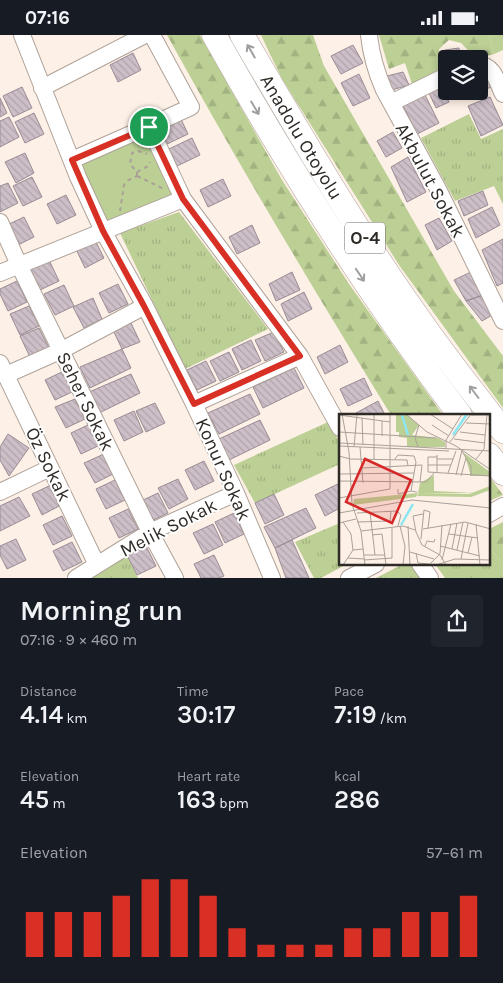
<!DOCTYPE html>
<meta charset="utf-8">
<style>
body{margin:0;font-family:Karla,sans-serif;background:#20242c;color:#f1f3f6;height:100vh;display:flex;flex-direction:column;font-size:19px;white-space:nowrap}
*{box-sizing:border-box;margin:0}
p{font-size:16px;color:#9ea1a6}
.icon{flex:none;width:28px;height:28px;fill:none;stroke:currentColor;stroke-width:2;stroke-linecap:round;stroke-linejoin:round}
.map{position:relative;height:543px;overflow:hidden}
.details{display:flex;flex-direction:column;background:#171b24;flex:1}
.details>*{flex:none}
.buttons{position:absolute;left:438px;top:15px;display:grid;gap:10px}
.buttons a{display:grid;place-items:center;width:50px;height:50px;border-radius:5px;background:#171b24;box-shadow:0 2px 8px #0003;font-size:25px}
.pin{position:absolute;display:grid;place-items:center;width:42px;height:42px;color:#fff;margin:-21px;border:2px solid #fff;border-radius:50%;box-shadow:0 1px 5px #0007}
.round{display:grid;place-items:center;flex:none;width:52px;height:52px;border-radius:5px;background:#20242c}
.headline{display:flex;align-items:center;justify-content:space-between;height:85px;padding:0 20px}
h1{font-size:28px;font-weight:600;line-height:38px}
.metrics{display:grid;grid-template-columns:repeat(3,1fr);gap:8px;height:85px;padding:5px 20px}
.metrics div{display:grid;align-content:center}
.metrics b{font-size:25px;font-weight:600}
.metrics small{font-size:14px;font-weight:400}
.metrics p{font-size:14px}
.chart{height:140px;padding:10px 20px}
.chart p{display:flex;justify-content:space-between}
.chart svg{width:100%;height:90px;margin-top:5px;stroke:#d93025;stroke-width:6}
.status{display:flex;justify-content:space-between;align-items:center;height:35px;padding:0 25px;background:#171b24;direction:ltr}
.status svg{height:14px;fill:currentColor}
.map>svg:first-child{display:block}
.grass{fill:url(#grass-tufts)}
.forest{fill:url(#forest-firs)}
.park{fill:#bccf95}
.building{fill:url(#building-back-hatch);stroke:#998c95}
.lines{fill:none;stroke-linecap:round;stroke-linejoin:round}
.minor-casing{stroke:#aea299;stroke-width:18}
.highway-casing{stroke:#aea299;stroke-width:25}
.path{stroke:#a9a098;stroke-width:2;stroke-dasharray:4 4;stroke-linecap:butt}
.minor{stroke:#fff;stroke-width:16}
.highway{stroke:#fff;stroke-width:24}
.oneway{stroke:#a19f9d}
.route-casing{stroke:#fff;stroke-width:10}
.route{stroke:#d93025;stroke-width:6}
.labels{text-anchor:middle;stroke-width:4;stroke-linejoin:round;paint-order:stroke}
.shield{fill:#fff;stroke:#6d6a67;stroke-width:1}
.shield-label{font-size:18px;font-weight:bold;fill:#2e2a26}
.street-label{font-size:19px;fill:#2e2a26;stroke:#fff}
.inset-river{fill:none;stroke:#8be7f3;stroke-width:2.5}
.inset-road{fill:none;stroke:#aaa199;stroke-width:1}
.view{fill:#d62828;fill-opacity:0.15;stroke:#d62828;stroke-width:2.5}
.inset-edge{fill:none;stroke:#2e2a26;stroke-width:2.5}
</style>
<div class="status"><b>07:16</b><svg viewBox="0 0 49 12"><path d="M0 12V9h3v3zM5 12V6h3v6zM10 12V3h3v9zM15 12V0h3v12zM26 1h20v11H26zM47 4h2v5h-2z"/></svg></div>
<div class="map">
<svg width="503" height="543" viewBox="0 0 503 543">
<defs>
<pattern id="grass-tufts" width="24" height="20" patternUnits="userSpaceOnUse" patternTransform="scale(1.25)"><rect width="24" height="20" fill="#bccf95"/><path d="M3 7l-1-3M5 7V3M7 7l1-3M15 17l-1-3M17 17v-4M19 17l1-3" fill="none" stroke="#a2b280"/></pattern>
<pattern id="forest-firs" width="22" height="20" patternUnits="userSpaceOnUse" patternTransform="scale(1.25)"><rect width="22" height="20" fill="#bccf95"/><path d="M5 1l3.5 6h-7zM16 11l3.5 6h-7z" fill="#a2b280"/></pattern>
<pattern id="building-back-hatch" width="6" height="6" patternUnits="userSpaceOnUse" patternTransform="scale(1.25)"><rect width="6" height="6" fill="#cdbfc8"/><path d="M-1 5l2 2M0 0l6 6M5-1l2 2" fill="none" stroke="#b0a4ac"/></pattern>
</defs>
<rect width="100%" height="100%" fill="#fdf0e6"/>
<path class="grass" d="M489 0H503V15L494 19Z
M469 79 481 104 503 94V169L494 151 455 166 421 103Z
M179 177 268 294 185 334 120 198Z
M328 387 340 408V429L255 468 234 430Z
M340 488V529H347L321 543H314L295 507Z
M489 512 503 529V543H445L435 529H489Z
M127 520 138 543H86Z
M403 529H411L421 543H376Z"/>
<path class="forest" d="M167 0H200L282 145 349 249 443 380H391C314 255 238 129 167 0Z
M261 0H313L324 31 454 256 503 321V373L399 230 282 44Z
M379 0H489L494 19 483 22 468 15 461 8 449 5 439 14 440 34 412 49 405 28 389 34Z
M489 441 503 460 489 466Z
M503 487V529L489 512V494Z"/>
<path class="park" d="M135 102 150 110 172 160 106 187 77 128Z"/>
<path class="building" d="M353 10 363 28 341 39 331 21Z
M459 13 460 24H446V26L445 15Z
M133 18 141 35 118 47 110 30Z
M403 37 409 50 392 55 387 41Z
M359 39 370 63 353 71 341 48Z
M488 40 492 52 479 56V42Z
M22 52 32 73 13 82 3 61Z
M442 52 449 67 436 73 429 58Z
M425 60 439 88 417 99 403 71Z
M490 62 503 90 481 101 468 71Z
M0 63 7 78 0 82Z
M34 78 44 99 25 108 15 87Z
M9 82 19 102 0 112V86Z
M180 82 188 99 165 110 157 94Z
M393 97 402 113 386 122 377 106Z
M192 103 200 120 177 131 169 114Z
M25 118 34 138 16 148 5 127Z
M408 122 426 157 407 167 391 132Z
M32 142 42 162 23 171 13 151Z
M223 144 231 161 208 172 200 155Z
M8 148 18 168 0 177V151Z
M483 156 488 170 464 181 458 166Z
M66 160 76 180 57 189 47 169Z
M492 172 500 190 476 203 468 184Z
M24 182 34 202 16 211 5 191Z
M439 183 452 206 437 215 425 190Z
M252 190 260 208 237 219 229 202Z
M94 203 104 223 85 233 75 212Z
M503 204V248L497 251 482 215Z
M49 225 59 246 40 255 29 234Z
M292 237 300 255 276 266 269 249Z
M471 237 483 260 466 266 454 245Z
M17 246 27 267 8 276 0 259V254Z
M118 249 128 269 109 278 99 258Z
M64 250 74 271 55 280 44 259Z
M304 257 312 274 288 286 281 269Z
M483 260 494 279 482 286 466 266Z
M93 263 102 284 84 293 73 272Z
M29 271 39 291 20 300 10 279Z
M130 286 140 307 122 314 113 295Z
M39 293 49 313 30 322 20 301Z
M274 297 284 317 265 326 255 305Z
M251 305 261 326 242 335 232 314Z
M340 310 348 327 325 339 317 322Z
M122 314 131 333 90 353 80 332Z
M229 317 239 337 220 346 210 326Z
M206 326 216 346 197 355 187 335Z
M294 333 304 353 263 373 253 352Z
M64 336 74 356 55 365 45 345Z
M131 339 140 358 99 378 89 357Z
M364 343 372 360 348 371 340 354Z
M250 359 260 379 219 399 208 378Z
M75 364 85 384 66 393 55 372Z
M378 366 385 380H357L356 378Z
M155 368 165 388 146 397 136 376Z
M134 376 143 397 124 406 114 385Z
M260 385 270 405 229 425 219 404Z
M90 389 100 410 81 419 71 398Z
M8 399 29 413 9 441 0 425V412Z
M104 419 113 439 95 448 84 428Z
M204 426 214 446 195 455 185 435Z
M178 444 188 464 169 474 158 453Z
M115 445 125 465 106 474 96 454Z
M340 448V473L325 481 315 460Z
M51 450 61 470 42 480 32 459Z
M158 458 168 478 149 487 139 467Z
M274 459 284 480 265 489 255 468Z
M19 462 30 481 0 496V471Z
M306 473 316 493 275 513 264 492Z
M128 474 138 494 119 503 109 483Z
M234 478 244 499 225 508 215 487Z
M62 481 72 501 53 510 43 490Z
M213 489 223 510 204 519 193 498Z
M16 504 26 525 7 534 0 520V511Z
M292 505 309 543H286L275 513Z
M72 507 82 527 63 536 53 516Z
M146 511 156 531 137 540 127 520Z
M214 520 224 541 219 543H201L194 529Z"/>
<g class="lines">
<g class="minor-casing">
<path id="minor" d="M22 0 78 142 103 196 145 271 194 369 236 458 272 543
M369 0C371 19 376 37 384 55L438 154 503 286
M479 30C494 30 497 47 503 59
M42 53 145 0
M391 68 446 41
M149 91 191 72 152 0
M72 125 149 91 183 164
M0 187 19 230 150 497 175 543
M0 238 183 164 300 321 340 393
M0 328 97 530
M6 340 62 315 145 271
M194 369 300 321
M0 457 50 433
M489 479 503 471
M420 529 430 543
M76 543 150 497 236 458
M349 543 376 529"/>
</g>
<g class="highway-casing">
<g id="highway">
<path d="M214 0C288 132 369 260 460 380"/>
<path id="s1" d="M242 0C298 96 354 193 419 284 445 322 475 359 503 396"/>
<path d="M489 420 503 438"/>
</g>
</g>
<path class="path" d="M137 137 148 131 150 127
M137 141V137L130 129 132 118 138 116 147 119
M137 141 164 154
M120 176 124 150 127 146 137 141"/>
<use href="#minor" class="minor"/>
<use href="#highway" class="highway"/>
</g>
<defs><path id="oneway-shaft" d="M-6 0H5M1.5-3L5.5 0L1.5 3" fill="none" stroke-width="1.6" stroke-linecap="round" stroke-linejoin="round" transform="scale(1.25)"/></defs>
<g class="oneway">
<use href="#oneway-shaft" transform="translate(251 16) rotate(-120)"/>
<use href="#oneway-shaft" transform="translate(255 73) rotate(59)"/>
<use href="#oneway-shaft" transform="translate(360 240) rotate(56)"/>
<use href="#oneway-shaft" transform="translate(474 357) rotate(-127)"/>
</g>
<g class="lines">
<g class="route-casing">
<path id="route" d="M149 92 183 164 300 321 194 369 144 271 103 196 72 125Z"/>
</g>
<use href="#route" class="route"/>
</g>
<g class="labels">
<rect class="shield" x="345" y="187.5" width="40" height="31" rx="4"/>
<g class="shield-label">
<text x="365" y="209">O-4</text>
</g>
<g class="street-label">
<text dy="7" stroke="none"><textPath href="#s1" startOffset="118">Anadolu Otoyolu</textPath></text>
<text transform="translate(431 145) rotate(62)" y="7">Akbulut Sokak</text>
<text transform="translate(86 366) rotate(64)" y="7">Seher Sokak</text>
<text transform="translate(49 429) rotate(64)" y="7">Öz Sokak</text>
<text transform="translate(224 434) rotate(66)" y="7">Konur Sokak</text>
<text transform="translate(168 492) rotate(-27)" y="7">Melik Sokak</text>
</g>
</g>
<g transform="translate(339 379)">
<rect width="151" height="151" fill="#fdf0e6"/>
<path d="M57 0H67L80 11 73 21 99 24 106 28V33H68V24L60 23V18H57ZM125 39 151 58V62H132ZM95 61V77L136 79H79L81 69Z" fill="#bccf95"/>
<path d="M151 72V76L132 83 78 82 80 79 130 80ZM79 79 77 83 14 91 15 85Z" fill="#bccf95"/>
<path class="inset-river" d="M63 1 69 21M114 21 128 0M62 111 74 90"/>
<path class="inset-road" d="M3 0 10 38 13 90 22 117 26 151M67 0 88 18 117 32 152 56M91 0 114 15M0 1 51 8M132 1H152M23 4 24 31M127 9 152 10M93 11 110 22M0 18 97 24M121 18 146 21M43 22V7M115 25 146 29M111 28 132 0M0 29 152 37M0 32 110 37M15 33 18 0M21 33 24 69M79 33 76 24 80 11M107 34V26L123 0M123 37 132 52V62M0 42 11 45 68 46 69 52M98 43H89V58L152 62M35 45V0M56 45 59 41 75 42 77 48 72 77 78 78M98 45H114M137 45 145 35 148 0M89 51H112M23 54 83 51 81 68M98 59V41M109 59 117 37M0 60 75 59M117 61 123 36M122 62 127 44M0 67 87 68 95 59M59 75V80L72 77M0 84 51 75V0M31 98 36 141M0 99 73 86 152 94M18 99 58 97 62 101 59 112M84 100 74 102 77 118 83 131 101 141 107 151M4 108 12 120 14 136M18 108 51 107 52 97M0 109 17 105M137 110 141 151M61 112 66 132 64 151M69 112 71 151M84 115 126 108 152 115M22 117 64 112 76 116M110 120 139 124M33 121 43 120 47 151M82 125 85 96 91 98 89 114M86 132 88 127 95 128 96 125M101 132 141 142M113 135 118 109M118 136 124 108M71 138 95 145M77 139 79 149 90 150M129 139 133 123M25 141H46M9 144 25 145M122 145 129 109M25 146 53 144V114M103 146 112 110M4 151 14 136 24 135M90 151 101 140 103 111M97 151 116 145 152 146"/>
<path class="view" d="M26 45 72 66 53 109 7 88Z"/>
<rect width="151" height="151" class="inset-edge"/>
</g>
</svg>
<div class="buttons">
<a><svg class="icon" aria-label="layers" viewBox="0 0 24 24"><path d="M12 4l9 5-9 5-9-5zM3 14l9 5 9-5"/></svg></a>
</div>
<div class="pin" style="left:149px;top:92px;background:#1e9e55"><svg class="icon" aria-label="arrive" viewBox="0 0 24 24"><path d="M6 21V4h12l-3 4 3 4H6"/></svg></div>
</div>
<section class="details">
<div class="headline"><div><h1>Morning run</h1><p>07:16 · 9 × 460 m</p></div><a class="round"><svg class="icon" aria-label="share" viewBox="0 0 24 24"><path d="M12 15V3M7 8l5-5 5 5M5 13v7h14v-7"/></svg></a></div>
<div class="metrics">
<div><p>Distance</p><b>4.14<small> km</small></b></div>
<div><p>Time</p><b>30:17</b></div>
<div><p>Pace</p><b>7:19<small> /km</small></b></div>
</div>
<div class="metrics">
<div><p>Elevation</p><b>45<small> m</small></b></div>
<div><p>Heart rate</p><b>163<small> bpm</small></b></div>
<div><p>kcal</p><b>286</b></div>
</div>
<div class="chart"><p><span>Elevation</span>57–61 m</p>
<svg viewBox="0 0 160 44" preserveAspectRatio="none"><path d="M5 44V22M15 44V22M25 44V22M35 44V14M45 44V6M55 44V6M65 44V14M75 44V30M85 44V38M95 44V38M105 44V38M115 44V30M125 44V30M135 44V22M145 44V22M155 44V14"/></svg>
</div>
</section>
